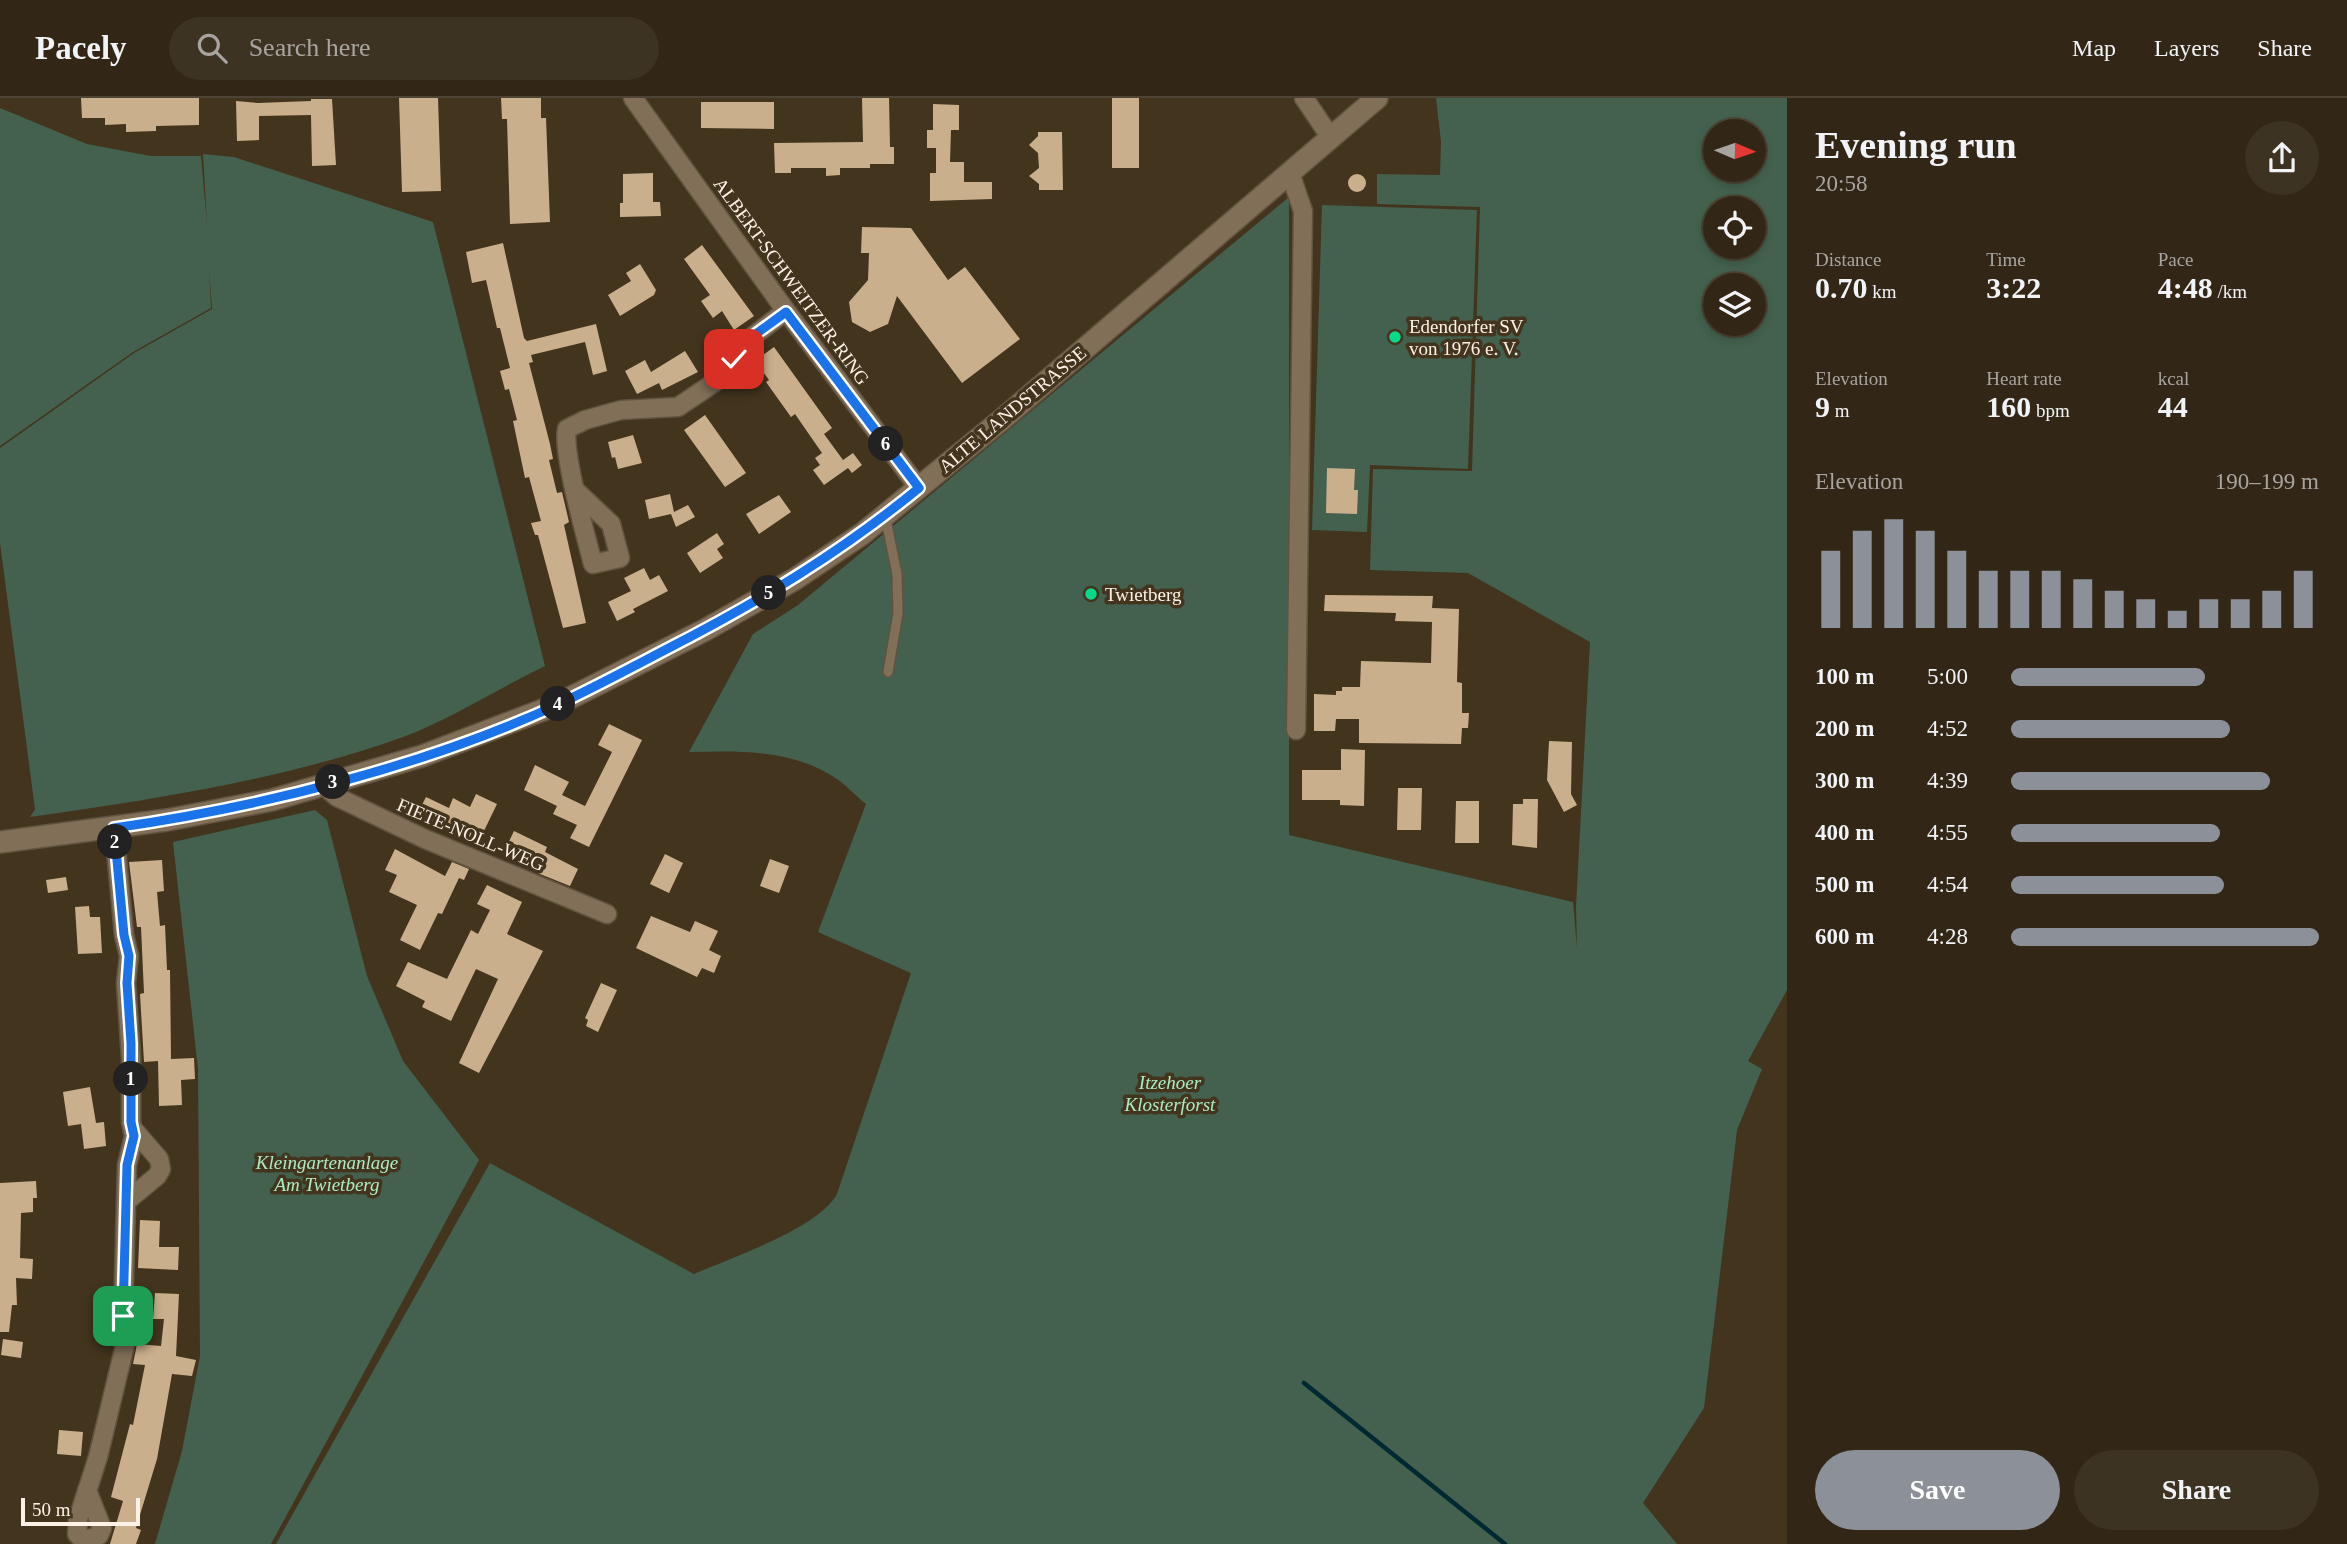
<!DOCTYPE html>
<meta charset="utf-8">
<style>
body{margin:0;font-family:Georgia,serif;background:#3d3323;color:#f1f3f6;height:100vh;display:flex;flex-direction:column;font-size:26px;white-space:nowrap}
*{box-sizing:border-box;margin:0}
p{font-size:23px;color:#a8a5a1}
.icon{flex:none;width:38px;height:38px;fill:none;stroke:currentColor;stroke-width:2;stroke-linecap:round;stroke-linejoin:round}
.map{position:relative;flex:1;overflow:hidden}
.panel{display:flex;flex-direction:column;background:#322716;width:560px}
.panel>*{flex:none}
.needle{width:46px;rotate:92deg}
.fabs{position:absolute;left:1703px;top:21px;display:grid;gap:14px}
.fabs a{display:grid;place-items:center;width:63px;height:63px;border-radius:50%;background:#322716;box-shadow:0 4px 10px #0003,0 0 0 2px #4d4435;font-size:35px}
.scale{position:absolute;left:21px;bottom:18px;width:119px;box-sizing:border-box;padding-left:7px;border:4px solid #fdf2e5;border-top:0;font-size:19px;line-height:24px;white-space:nowrap;color:#fdf2e5;-webkit-text-stroke:5px #43341e;paint-order:stroke}
.pin{position:absolute;display:grid;place-items:center;width:60px;height:60px;color:#fff;margin:-30px;border-radius:14px;box-shadow:0 4px 10px #0006}
.km{position:absolute;width:35px;height:35px;margin:-18px;border-radius:50%;background:#222;color:#fff;font-size:19px;line-height:35px;text-align:center}
.round{display:grid;place-items:center;flex:none;width:74px;height:74px;border-radius:37px;background:#3d3323}
.overview{display:flex;align-items:center;justify-content:space-between;height:119px;padding:0 28px}
h1{font-size:38px;font-weight:800;line-height:52px}
.metrics{display:grid;grid-template-columns:repeat(3,1fr);gap:10px;height:119px;padding:7px 28px}
.metrics div{display:grid;align-content:center}
.metrics b{font-size:30px;font-weight:800}
.metrics small{font-size:19px;font-weight:400}
.metrics p{font-size:19px}
.chart{height:196px;padding:14px 28px}
.chart p{display:flex;justify-content:space-between}
.chart svg{width:100%;height:126px;margin-top:7px;stroke:#8c9099;stroke-width:6}
.cta{display:flex;gap:14px;margin-top:auto;padding:14px 28px}
.cta a{flex:1;height:80px;border-radius:42px;background:#8c9099;color:#fff;font-size:28px;font-weight:800;line-height:80px;text-align:center}
.cta a+a{background:#3d3323;color:#f1f3f6}
ul{padding:0 28px;list-style:none;font-size:23px}
li{display:grid;grid-template-columns:112px 84px 1fr;align-items:center;height:52px}
li i{height:18px;border-radius:9px;background:#8c9099}
header{display:flex;align-items:center;gap:42px;box-sizing:border-box;height:98px;padding:0 35px;background:#322716;border-bottom:2px solid #4d4435}
header strong{font-size:33px}
nav{display:flex;gap:38px;margin-inline-start:auto;font-size:24px}
.search{width:490px;height:63px;background:#3d3323;display:flex;align-items:center;gap:18px;box-sizing:border-box;padding:0 24px;border-radius:38px;color:#a8a5a1;font-size:26px}
main{display:flex;flex:1;min-height:0}
.map>svg:first-child{display:block}
.green{fill:#43614e;fill-rule:evenodd}
.lines{fill:none;stroke-linecap:round;stroke-linejoin:round}
.stream{stroke:#012932;stroke-width:4.5}
.building{fill:#caaf8c}
.lane-casing{stroke:#61533f;stroke-width:12}
.street-casing{stroke:#61533f;stroke-width:21}
.secondary-casing{stroke:#61533f;stroke-width:24}
.lane{stroke:#816f58;stroke-width:9}
.street{stroke:#816f58;stroke-width:18}
.secondary{stroke:#816f58;stroke-width:21}
.route-casing{stroke:#fff;stroke-width:14}
.route{stroke:#1a73e8;stroke-width:9}
.poi-dot{fill:#0ad98b;stroke:#43341e;stroke-width:2.5}
.labels{text-anchor:middle;stroke-width:7;stroke-linejoin:round;paint-order:stroke}
.street-label{font-size:19px;fill:#fdf2e5;stroke:#43341e}
.poi-label{font-size:19px;fill:#fdf2e5;stroke:#43341e;text-anchor:start}
.park-label{font-size:19px;font-style:italic;fill:#acecc2;stroke:#43341e}
</style>
<header>
<strong>Pacely</strong>
<div class="search"><svg class="icon" aria-label="search" viewBox="0 0 24 24"><circle cx="10" cy="10" r="6"/><path d="M15 15l6 6"/></svg>Search here</div>
<nav><a>Map</a><a>Layers</a><a>Share</a></nav>
</header>
<main>
<div class="map">
<svg width="1787" height="1446" viewBox="0 0 1787 1446">
<rect width="100%" height="100%" fill="#43341e"/>
<path class="green" d="M1436 0H1787V892L1748 963 1762 971 1737 1032 1704 1310 1643 1405 1677 1446H276L490 1065 694 1176C731 1160 819 1130 837 1096L911 875 818 834 866 706C856 698 847 688 837 681 793 651 740 653 689 654L753 536 798 507 1289 99V737L1573 804 1577 850 1576 809 1590 544 1468 475 1370 472 1373 371 1472 373 1480 109 1377 106V76L1440 77 1441 44ZM1715 33H1754V72H1715ZM1715 110H1754V149H1715ZM1715 187H1754V226H1715Z
M0 10 87 46 151 58H201L207 127 203 56 234 59 433 124 545 568C499 590 449 622 403 639 283 682 155 701 30 719L35 711 0 445V350L134 255 212 211 209 170 211 210 133 254 0 348Z
M1322 107 1477 112 1468 371 1370 367 1367 434 1312 432Z
M315 712 327 722 367 878 403 963 479 1062 271 1446H155L182 1353 200 1258 198 971 173 744Z"/>
<g class="lines">
<path class="stream" d="M1304 1285 1505 1446"/>
</g>
<path class="building" d="M81 0H199V27L156 28V33L126 34V26L105 27V20H82Z
M399 0H438L441 93 402 94Z
M501 0H541V20H546L550 124 510 126 507 21H502Z
M862 0H889L890 49H894V66H870V70H840V77L826 78V70H791V75H775L774 45 863 44Z
M1112 0H1139V70H1112Z
M311 1H332L336 67 312 68 311 17 259 18V42L237 43 236 3 258 5 311 3Z
M701 4H774V31L701 30Z
M933 6 959 7V32H951L950 64H964V84H992V101L930 103V75H936V50H927V32H933Z
M1038 34H1062L1063 92H1039V86L1029 78 1039 70 1038 55 1029 47 1038 38Z
M653 75V104H660L661 118 620 119V105H623V76Z
M1348 85a9 9 0 1 1 18 0a9 9 0 1 1-18 0Z
M862 129 911 130 948 182 965 169 1020 241 962 285 897 198 888 226 870 234 852 224 849 204 868 182 869 155H861Z
M503 145 524 240 527 243 596 226 607 273 593 277 585 244 531 257 533 264 529 265 550 346 553 361 549 362 557 395 562 394 569 424 564 427 586 525 563 530 538 437H535L531 425 541 423 529 379 525 380 513 323 517 322 509 291 505 292 500 273 510 270 500 230H497L486 182 472 185 466 154Z
M702 147 754 218 734 232 722 213 713 220 701 203 710 197 684 161Z
M640 166 656 192 654 197 620 218 608 197 631 183 626 175Z
M774 249 832 330 824 336 843 362 853 355 862 367 852 375 848 370 824 387 813 372 820 367 815 360 822 355 795 316 791 319 766 284 769 282 755 263Z
M685 253 698 274 662 292 659 285 637 296 625 273 645 262 651 274Z
M705 317 746 375 725 389 684 332Z
M633 337 642 365 618 371 615 359 612 360 608 344Z
M1327 370 1355 371 1354 392H1358L1357 416 1326 415Z
M670 396 674 414 688 407 695 419 676 429 671 416 649 421 645 402Z
M779 397 791 414 759 436 746 416Z
M717 435 724 446 717 451 723 460 700 475 687 455Z
M644 470 650 482 659 477 668 493 633 511 635 514 617 523 608 504 631 493 624 480Z
M1325 497 1433 498 1432 510 1459 511 1457 584 1462 585V615H1469L1468 630H1462L1461 646 1359 645V621H1336L1335 633H1314V596L1336 597V593H1342V589H1360L1361 563 1431 565 1432 524 1395 523 1396 515 1324 513Z
M609 626 642 642 589 749 570 740 577 727 553 716 557 708 524 692 535 667 569 684 562 697 585 708 612 654 598 647Z
M1549 643 1572 644 1571 696 1577 707 1564 714 1547 682Z
M1341 651 1365 652 1364 708 1340 707V702H1302V672H1341Z
M1398 690H1422L1421 732H1397Z
M476 696 497 706 482 737 475 733 469 744 417 717 426 699 449 710 453 700 470 709Z
M1523 701H1538L1537 750 1512 747 1513 706H1523Z
M1456 703H1479V745H1455Z
M514 733 547 749 545 754 578 771 570 788 535 774 537 770 504 754Z
M395 751 445 778 452 764 469 771 464 782 459 780 442 816 438 815 420 852 400 842 417 807 389 794 397 777 385 772Z
M665 756 683 765 669 795 650 786Z
M770 761 789 768 779 795 760 788Z
M162 762 164 793 157 794 160 828 165 827 167 872H170L171 961 194 960 195 981 181 982 182 1007 159 1008 158 963 144 964 140 896 144 895 141 829H137L129 764Z
M66 779 68 792 48 795 46 782Z
M487 787 522 804 507 836 543 853 479 975 459 965 498 881 476 871 451 923 422 909 425 903 396 888 408 864 447 881 471 832 478 836 490 812 477 806Z
M89 808 90 819H100L102 855 78 856 75 809Z
M651 818 690 834 695 823 718 833 709 852 721 858 714 875 702 870 697 879 636 850Z
M601 885 617 892 598 934 586 928 588 922 585 920Z
M90 989 96 1025 104 1024 106 1048 84 1051 81 1026 68 1028 63 994Z
M36 1083 37 1100H33V1114L21 1115 20 1160 33 1161 32 1181 16 1180 17 1207H12L9 1234H0V1085Z
M140 1122 160 1123 159 1149H179L178 1172 138 1170Z
M155 1195 179 1196 176 1258 196 1262 192 1278 172 1276 157 1361 136 1430 141 1432 136 1446H110L123 1403 111 1399 130 1326 133 1327 145 1267 133 1266 137 1246 161 1248 164 1221H153Z
M3 1241 23 1244 21 1260 1 1257Z
M59 1332 83 1334 81 1358 57 1356Z"/>
<g class="lines">
<g class="lane-casing">
<path id="lane" d="M885 417 897 476 898 515 888 574"/>
</g>
<g class="street-casing">
<path id="street" d="M633 0 786 213 919 390
M1304 0 1331 40
M1290 75 1303 113 1296 632
M576 393 611 426 620 460 593 466C586 439 562 354 567 331L585 322 621 312 678 309 724 278 740 248 786 213
M323 687 337 699 425 741 607 816
M128 1102 157 1078 161 1071 159 1061 134 1032
M87 1392 102 1430 99 1437C91 1442 83 1443 77 1436L78 1421 98 1359 126 1243 123 1218 127 1067 134 1038 131 1024V960L126 885 129 858 124 837 114 730"/>
</g>
<g class="secondary-casing">
<path id="secondary" d="M0 744 167 722 272 702 422 658 556 607 705 532 795 481 862 436 1005 319 1377 0"/>
</g>
<use href="#lane" class="lane"/>
<use href="#street" class="street"/>
<use href="#secondary" class="secondary"/>
</g>
<g class="lines">
<g class="route-casing">
<path id="route" d="M123 1218 127 1067 134 1038 131 1024V945L127 885 129 858 124 837 114 730C260 709 422 669 557 607 593 590 629 571 665 552 757 505 840 455 919 390L786 214 742 246 734 261"/>
</g>
<use href="#route" class="route"/>
</g>
<g class="poi-dot">
<circle cx="1395" cy="239" r="7"/>
<circle cx="1091" cy="496" r="7"/>
</g>
<g class="labels">
<g class="street-label">
<text transform="translate(792 183) rotate(54)" y="7">ALBERT-SCHWEITZER-RING</text>
<text transform="translate(1012 311) rotate(-40)" y="7">ALTE LANDSTRASSE</text>
<text transform="translate(471 736) rotate(23)" y="7">FIETE-NOLL-WEG</text>
</g>
<g class="poi-label">
<text x="1409" y="235">Edendorfer SV<tspan x="1409" dy="22">von 1976 e. V.</tspan></text>
<text x="1105" y="503">Twietberg</text>
</g>
<g class="park-label">
<text x="1170" y="991">Itzehoer<tspan x="1170" dy="22">Klosterforst</tspan></text>
<text x="327" y="1071">Kleingartenanlage<tspan x="327" dy="22">Am Twietberg</tspan></text>
</g>
</g>
</svg>
<div class="fabs">
<a><svg class="needle" viewBox="-14 -14 28 28"><path d="M0-13l5 13h-10z" fill="#e53935"/><path d="M0 13l5-13h-10z" fill="#a8a5a1"/></svg></a>
<a><svg class="icon" aria-label="locate" viewBox="0 0 24 24"><circle cx="12" cy="12" r="6"/><path d="M12 2v4M12 18v4M2 12h4M18 12h4"/></svg></a>
<a><svg class="icon" aria-label="layers" viewBox="0 0 24 24"><path d="M12 4l9 5-9 5-9-5zM3 14l9 5 9-5"/></svg></a>
</div>
<div class="scale">50 m</div>
<div class="pin" style="left:123px;top:1218px;background:#1e9e55"><svg class="icon" aria-label="arrive" viewBox="0 0 24 24"><path d="M6 21V4h12l-3 4 3 4H6"/></svg></div>
<div class="pin" style="left:734px;top:261px;background:#d93025"><svg class="icon" aria-label="check" viewBox="0 0 24 24"><path d="M5 12l5 5 9-10"/></svg></div>
<b class="km" style="left:131px;top:981px">1</b>
<b class="km" style="left:115px;top:744px">2</b>
<b class="km" style="left:333px;top:684px">3</b>
<b class="km" style="left:558px;top:606px">4</b>
<b class="km" style="left:769px;top:495px">5</b>
<b class="km" style="left:886px;top:346px">6</b>
</div>
<section class="panel">
<div class="overview"><div><h1>Evening run</h1><p>20:58</p></div><a class="round"><svg class="icon" aria-label="share" viewBox="0 0 24 24"><path d="M12 15V3M7 8l5-5 5 5M5 13v7h14v-7"/></svg></a></div>
<div class="metrics">
<div><p>Distance</p><b>0.70<small> km</small></b></div>
<div><p>Time</p><b>3:22</b></div>
<div><p>Pace</p><b>4:48<small> /km</small></b></div>
</div>
<div class="metrics">
<div><p>Elevation</p><b>9<small> m</small></b></div>
<div><p>Heart rate</p><b>160<small> bpm</small></b></div>
<div><p>kcal</p><b>44</b></div>
</div>
<div class="chart"><p><span>Elevation</span>190–199 m</p>
<svg viewBox="0 0 160 44" preserveAspectRatio="none"><path d="M5 44V17M15 44V10M25 44V6M35 44V10M45 44V17M55 44V24M65 44V24M75 44V24M85 44V27M95 44V31M105 44V34M115 44V38M125 44V34M135 44V34M145 44V31M155 44V24"/></svg>
</div>
<ul>
<li><b>100 m</b>5:00<i style="width:63%"></i></li>
<li><b>200 m</b>4:52<i style="width:71%"></i></li>
<li><b>300 m</b>4:39<i style="width:84%"></i></li>
<li><b>400 m</b>4:55<i style="width:68%"></i></li>
<li><b>500 m</b>4:54<i style="width:69%"></i></li>
<li><b>600 m</b>4:28<i style="width:100%"></i></li>
</ul>
<div class="cta"><a>Save</a><a>Share</a></div>
</section>
</main>
